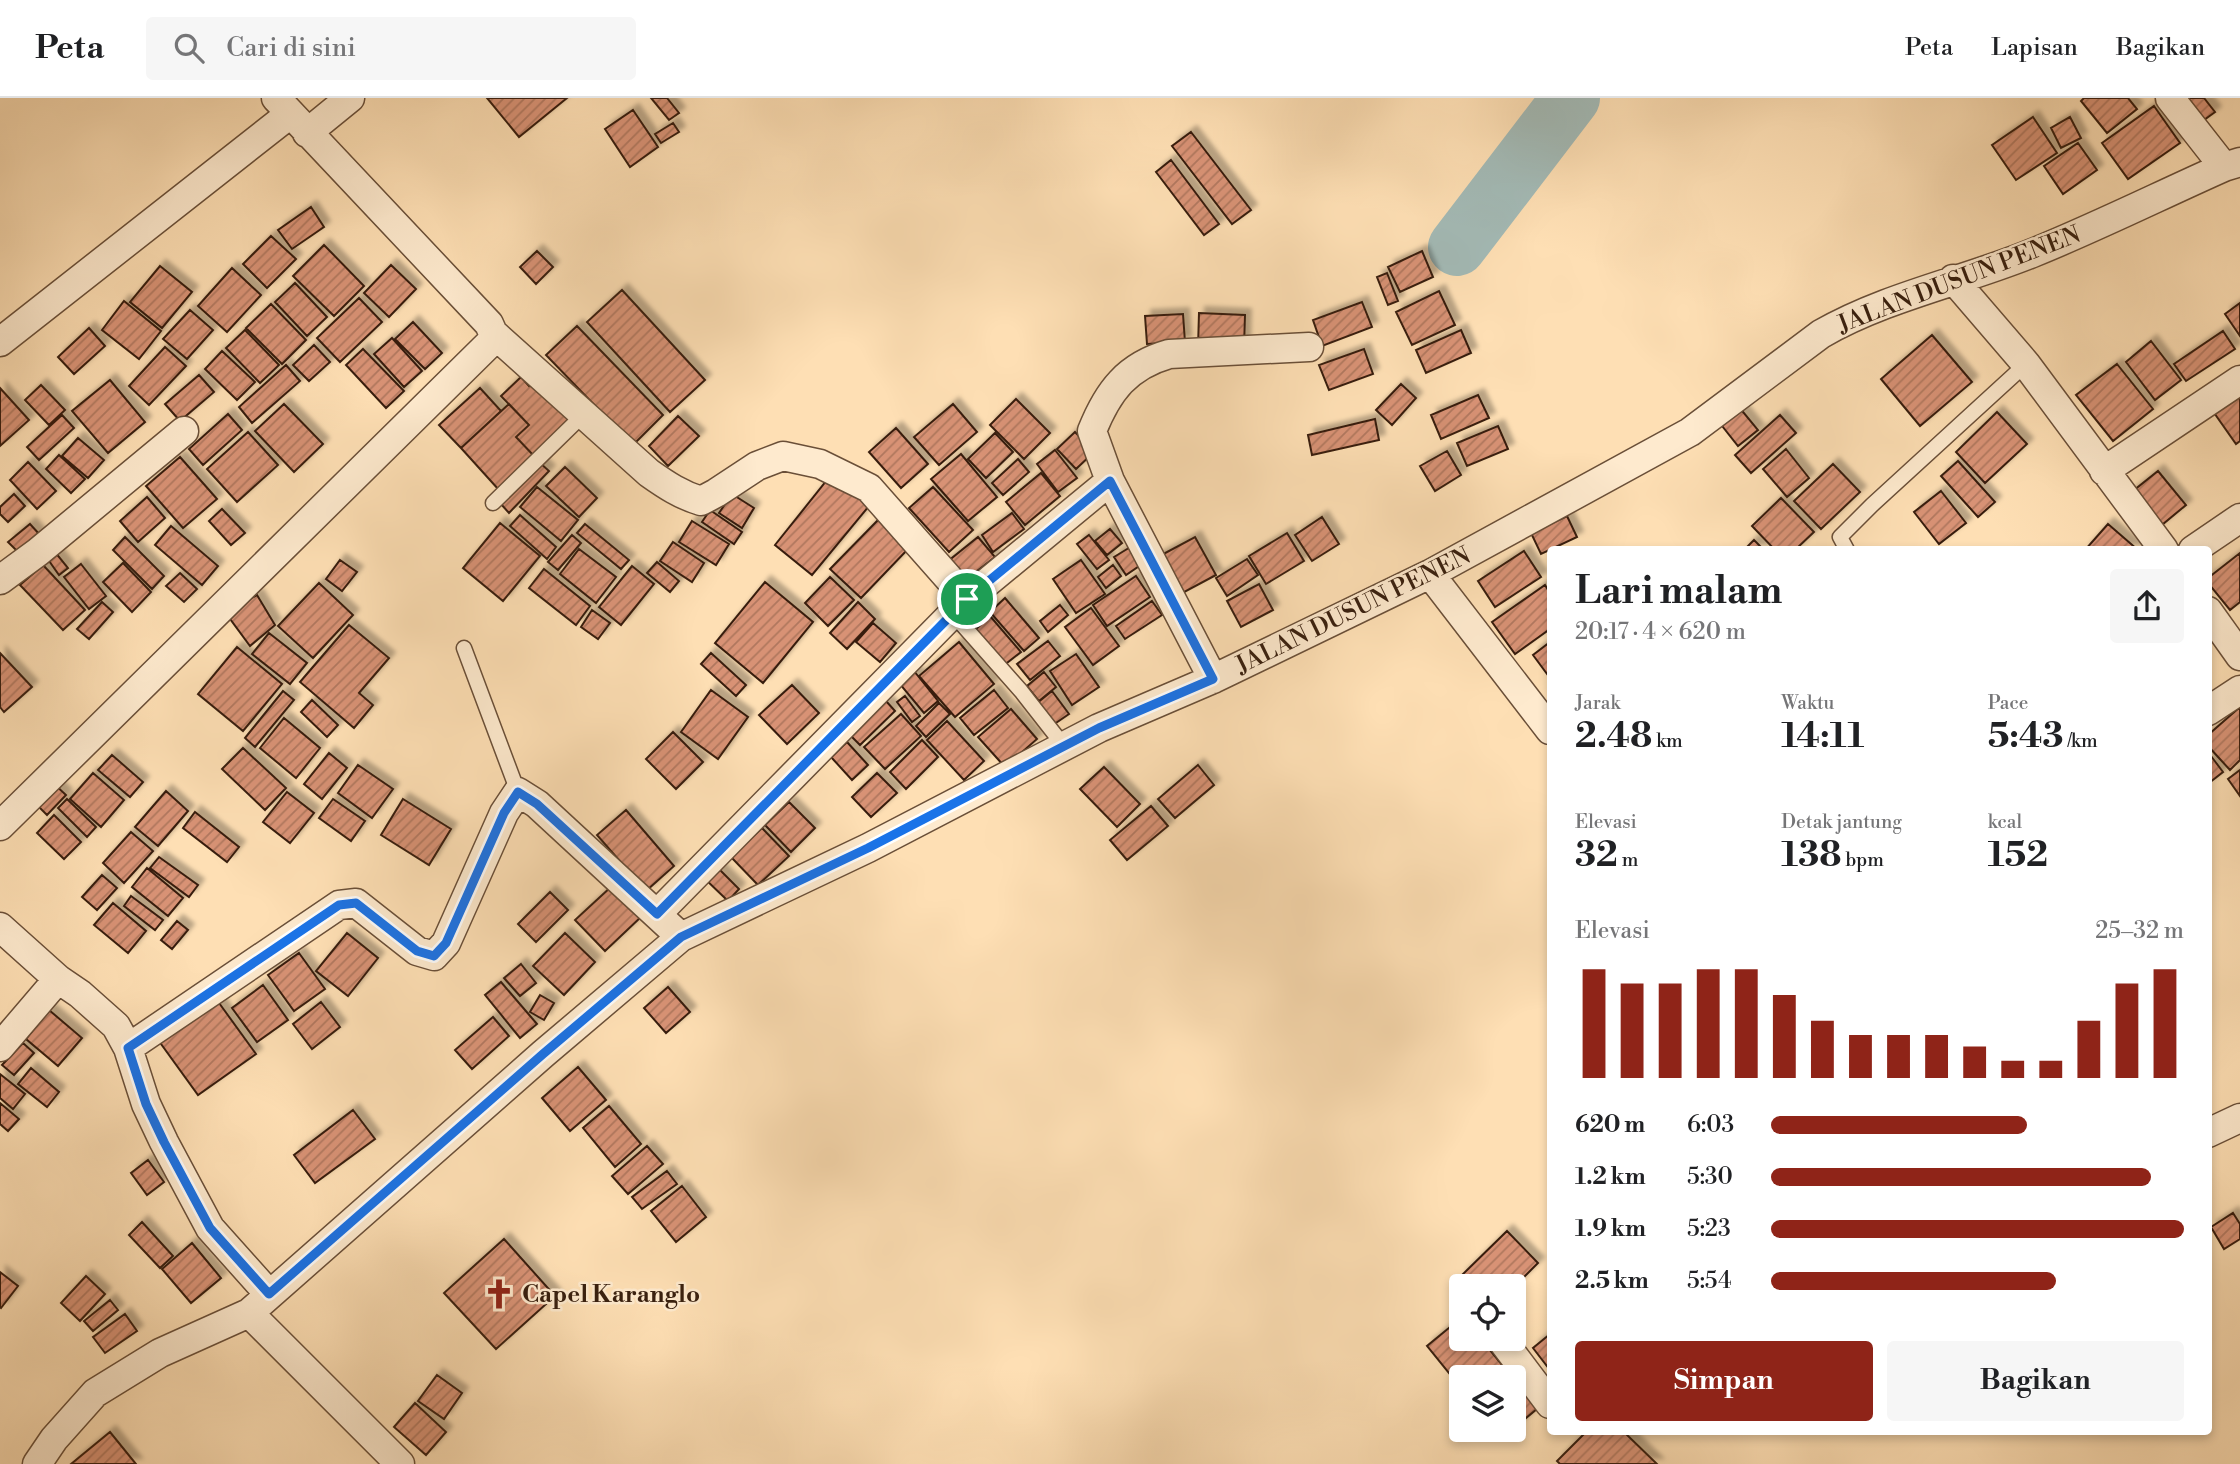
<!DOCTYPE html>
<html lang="id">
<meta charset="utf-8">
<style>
body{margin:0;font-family:"Libre Bodoni",serif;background:#f6f6f6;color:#202124;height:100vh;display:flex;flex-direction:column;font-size:26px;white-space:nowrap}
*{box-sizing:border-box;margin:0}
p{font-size:23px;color:#757577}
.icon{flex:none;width:38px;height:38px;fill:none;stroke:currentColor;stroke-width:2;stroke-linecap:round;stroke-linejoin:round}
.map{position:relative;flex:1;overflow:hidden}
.sheet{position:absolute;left:1547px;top:448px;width:665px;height:889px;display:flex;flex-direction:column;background:#fff;border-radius:7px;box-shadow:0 4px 10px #0003}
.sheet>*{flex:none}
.fabs{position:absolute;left:1449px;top:1176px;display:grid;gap:14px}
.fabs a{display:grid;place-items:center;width:77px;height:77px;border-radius:7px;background:#fff;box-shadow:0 4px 10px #0003;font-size:35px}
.pin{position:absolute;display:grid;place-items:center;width:60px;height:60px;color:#fff;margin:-30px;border:4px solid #fff;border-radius:50%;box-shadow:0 2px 7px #0007}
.round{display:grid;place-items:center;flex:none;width:74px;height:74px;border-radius:7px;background:#f6f6f6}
.overview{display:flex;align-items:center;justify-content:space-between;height:119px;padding:0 28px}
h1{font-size:38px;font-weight:800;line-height:52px}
.stats{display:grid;grid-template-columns:repeat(3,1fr);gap:10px;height:119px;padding:7px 28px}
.stats div{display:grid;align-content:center}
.stats b{font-size:35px;font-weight:800}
.stats small{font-size:19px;font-weight:400}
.stats p{font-size:19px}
.chart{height:196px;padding:14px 28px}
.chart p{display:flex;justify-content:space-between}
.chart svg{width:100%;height:126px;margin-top:7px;stroke:#8f2418;stroke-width:6}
.action{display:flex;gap:14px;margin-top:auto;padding:14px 28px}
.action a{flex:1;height:80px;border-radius:7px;background:#8f2418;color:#fff;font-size:28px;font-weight:800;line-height:80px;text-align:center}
.action a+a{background:#f6f6f6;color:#202124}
ul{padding:0 28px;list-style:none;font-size:23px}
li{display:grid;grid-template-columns:112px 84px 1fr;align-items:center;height:52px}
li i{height:18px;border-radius:9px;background:#8f2418}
header{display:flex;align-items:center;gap:42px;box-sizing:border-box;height:98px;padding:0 35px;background:#fff;border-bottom:2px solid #e0e0e0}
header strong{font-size:33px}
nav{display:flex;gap:38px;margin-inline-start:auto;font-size:24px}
.search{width:490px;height:63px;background:#f6f6f6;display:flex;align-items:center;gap:18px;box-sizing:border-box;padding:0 24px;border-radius:7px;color:#757577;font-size:26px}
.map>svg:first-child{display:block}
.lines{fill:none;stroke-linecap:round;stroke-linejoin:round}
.river{stroke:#a3bab6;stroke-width:58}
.building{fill:url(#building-hatch);stroke:#381f0e;stroke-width:2;filter:url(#shadow)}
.service-casing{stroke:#6a4f38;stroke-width:17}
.minor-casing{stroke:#6a4f38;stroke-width:31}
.service{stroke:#feeace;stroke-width:14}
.minor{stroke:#feeace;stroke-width:28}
.route-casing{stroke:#fff;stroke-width:14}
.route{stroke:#1a73e8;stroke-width:9}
.labels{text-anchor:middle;stroke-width:5;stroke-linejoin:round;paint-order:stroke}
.street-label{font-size:24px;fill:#381f0e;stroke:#feeace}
.poi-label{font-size:24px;font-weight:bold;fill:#381f0e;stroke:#feeace;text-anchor:start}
</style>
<header>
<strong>Peta</strong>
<div class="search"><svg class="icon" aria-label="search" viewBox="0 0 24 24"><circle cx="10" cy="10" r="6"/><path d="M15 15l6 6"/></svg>Cari di sini</div>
<nav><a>Peta</a><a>Lapisan</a><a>Bagikan</a></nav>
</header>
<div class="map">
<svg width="2240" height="1366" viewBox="0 0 2240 1366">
<defs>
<pattern id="building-hatch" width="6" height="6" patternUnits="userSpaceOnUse" patternTransform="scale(1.75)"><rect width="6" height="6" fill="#d89275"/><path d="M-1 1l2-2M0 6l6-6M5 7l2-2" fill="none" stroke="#b0775e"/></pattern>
<filter id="shadow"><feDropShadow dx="6" dy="-6" stdDeviation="2" flood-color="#0004"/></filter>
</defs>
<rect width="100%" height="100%" fill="#fedfb4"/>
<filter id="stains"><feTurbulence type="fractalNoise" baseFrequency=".00286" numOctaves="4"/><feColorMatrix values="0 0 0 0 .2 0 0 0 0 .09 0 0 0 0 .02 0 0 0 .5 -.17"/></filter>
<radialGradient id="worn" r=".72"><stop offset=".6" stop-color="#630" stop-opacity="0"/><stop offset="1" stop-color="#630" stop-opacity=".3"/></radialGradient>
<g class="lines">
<path class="river" d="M1457 149 1571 0"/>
</g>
<path class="building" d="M487 0H567L519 39Z
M651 0H667L679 15 669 22Z
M2084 0H2128L2137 11 2107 35 2081 3Z
M2180 0H2204L2215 14 2200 25Z
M2154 8 2180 45 2128 81 2102 45Z
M633 12 658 49 630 69 605 31Z
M2033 19 2057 55 2016 82 1992 47Z
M2070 19 2081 40 2061 50 2051 30Z
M673 25 679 34 661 45 655 36Z
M1191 34 1251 112 1232 126 1172 48Z
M2078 45 2097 72 2063 96 2044 68Z
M1171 62 1219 126 1204 137 1156 74Z
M311 109 324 129 292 151 278 132Z
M271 138 296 161 267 190 243 166Z
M324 147 364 188 334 218 293 178Z
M537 153 553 169 536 186 520 169Z
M1422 153 1433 179 1400 194 1388 169Z
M391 167 416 191 389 219 364 195Z
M160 168 192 194 162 230 130 204Z
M232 170 261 197 227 234 198 208Z
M1387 175 1398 203 1388 207 1377 179Z
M295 185 327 219 307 238 275 204Z
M622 192 705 282 670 314 587 224Z
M1439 193 1455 227 1412 247 1396 214Z
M359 200 382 224 340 264 317 240Z
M124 203 161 233 139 261 102 232Z
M1362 204 1372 229 1322 248 1313 222Z
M2240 205V238L2225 216Z
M271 206 306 242 282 266 246 230Z
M190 212 213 232 187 261 163 241Z
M1199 215 1245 217 1244 250 1198 249Z
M1183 216 1185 244 1147 246 1145 218Z
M413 224 442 255 425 271 395 241Z
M577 228 663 317 633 347 546 257Z
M89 230 105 248 74 276 58 259Z
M245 232 279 267 260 285 226 250Z
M1461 232 1471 255 1426 275 1416 252Z
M2223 233 2235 251 2186 283 2174 266Z
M1932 237 1972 284 1920 328 1881 281Z
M392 240 422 273 404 289 374 256Z
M2151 243 2181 282 2155 302 2126 264Z
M314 247 330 264 309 283 293 267Z
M165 249 186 268 149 307 129 288Z
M363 251 404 293 386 310 346 267Z
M1364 251 1373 276 1329 292 1319 267Z
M222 253 255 284 237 302 205 271Z
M2117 266 2153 311 2113 343 2076 297Z
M286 267 300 283 252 325 239 309Z
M199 277 214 294 180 323 165 306Z
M521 279 529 288 535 281 574 323 535 359 516 339 529 327 501 298Z
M110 282 145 324 108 355 72 313Z
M1401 286 1416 300 1392 327 1376 312Z
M41 287 65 312 49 327 25 302Z
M2240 288V343L2236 346 2210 309Z
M0 290 29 322 0 348Z
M480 290 501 313 461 350 439 327Z
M1478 297 1489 320 1441 341 1431 317Z
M1016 301 1050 335 1024 361 990 327Z
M1734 303 1758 332 1738 348 1715 319Z
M284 306 323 346 294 374 255 333Z
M509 306 529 327 516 339 535 359 499 392 461 350Z
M953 306 977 334 939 367 914 339Z
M1997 314 2027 346 1985 385 1956 354Z
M228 316 242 332 203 367 189 351Z
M62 317 74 330 39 362 27 349Z
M1780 317 1796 335 1751 375 1735 357Z
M678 318 699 338 668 368 649 348Z
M1375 321 1379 342 1312 357 1308 337Z
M1498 328 1508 351 1467 368 1457 345Z
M896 330 928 366 901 390 869 354Z
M248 334 278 367 237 404 207 371Z
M1075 334 1094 354 1076 371 1057 351Z
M995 335 1013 354 986 380 968 361Z
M78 340 104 362 88 380 62 358Z
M1786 351 1809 380 1787 399 1763 371Z
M1055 352 1077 380 1058 394 1037 366Z
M1447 353 1461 377 1435 393 1420 368Z
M961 356 997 399 968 423 931 381Z
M59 357 85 381 71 395 46 371Z
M180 359 217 401 183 430 146 388Z
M1018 361 1029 374 1003 397 992 385Z
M1958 363 1995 404 1978 419 1941 378Z
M28 364 56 393 37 411 10 382Z
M539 364 549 373 509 415 500 405Z
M1833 366 1860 394 1821 431 1794 403Z
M565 369 597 400 579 419 546 388Z
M2158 373 2186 407 2157 431 2128 397Z
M1041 375 1060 398 1025 427 1006 404Z
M831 377 869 408 812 477 775 447Z
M537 389 578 422 561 443 520 409Z
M933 389 973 432 949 454 909 410Z
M1941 393 1966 425 1939 446 1914 414Z
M14 396 25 408 8 424 0 416V409Z
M732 396 754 410 742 430 719 415Z
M147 399 165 420 138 444 120 423Z
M1781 400 1814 434 1795 452H1775L1752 428Z
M222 411 245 435 231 447 209 423Z
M710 412 742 434 734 446 702 424Z
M1012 415 1024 431 993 454 982 437Z
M520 417 556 449 547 461 510 428Z
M1567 418 1577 439 1541 456 1531 435Z
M1322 419 1339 446 1312 463 1295 437Z
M879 421 909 450 861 500 830 471Z
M692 423 729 446 716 467 679 444Z
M500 425 540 458 503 503 463 470Z
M30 426 40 437 19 455 8 444Z
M585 426 629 462 621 471 577 435Z
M2108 426 2138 452H2085Z
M171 428 218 468 202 487 155 447Z
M1110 431 1122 445 1107 457 1095 443Z
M1287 435 1304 463 1266 486 1249 458Z
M572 437 581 445 558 472 548 464Z
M1089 437 1109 462 1097 471 1077 446Z
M125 439 164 478 152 491 113 452Z
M978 439 995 459 958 488 942 468Z
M1195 439 1216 477 1175 499 1154 461Z
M1754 442 1764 452H1744Z
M673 444 704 465 692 484 660 463Z
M1137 445 1148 462 1126 477 1114 459Z
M579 451 616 479 596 505 560 476Z
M1524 453 1541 479 1495 509 1478 483Z
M55 454 68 470 59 477 47 460Z
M2240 455V504L2230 512 2208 485V480Z
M1247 461 1258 477 1227 498 1216 480Z
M340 462 357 474 342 493 326 481Z
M1081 462 1105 496 1076 515 1053 481Z
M657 464 679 483 670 494 647 475Z
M123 465 151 494 132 514 103 484Z
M81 466 106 498 89 511 64 479Z
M43 467 85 512 63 532 20 487Z
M1113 467 1121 478 1106 490 1098 479Z
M632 468 654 486 621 527 599 509Z
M544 471 590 508 576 527 529 490Z
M180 475 197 491 184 504 166 488Z
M1136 478 1150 499 1107 528 1093 507Z
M830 479 854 502 828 528 805 505Z
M765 484 813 524 763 585 715 545Z
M319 485 353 517 313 560 278 528Z
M1259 486 1273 512 1241 529 1227 503Z
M1545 487 1550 495V531L1515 556 1492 524Z
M257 497 275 527 250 548 225 514Z
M1005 500 1039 540 1024 553 990 514Z
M1152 503 1162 517 1125 541 1116 528Z
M102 504 113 514 89 541 77 531Z
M858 504 875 521 847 551 830 535Z
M1060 507 1068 517 1048 534 1040 523Z
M1091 510 1119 548 1093 567 1065 529Z
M592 512 610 525 598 541 581 529Z
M990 518 1021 554 1003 568 975 532Z
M873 525 896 545 880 564 856 544Z
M349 527 389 560 359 595 373 607 354 630 300 584Z
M269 535 307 565 290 586 252 556Z
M1048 543 1060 558 1030 582 1017 566Z
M959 544 994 586 955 619 919 578Z
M1550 544V580L1533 557Z
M237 549 282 586 243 633 198 596Z
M0 555 32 589 4 614 0 609Z
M711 555 746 587 736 598 701 566Z
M1076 556 1099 589 1072 607 1050 573Z
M914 573 938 603 924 615 899 585Z
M1044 574 1056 589 1039 603 1027 588Z
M792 587 819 615 787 646 759 617Z
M711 592 748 619 718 661 681 634Z
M994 592 1008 610 974 637 960 620Z
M283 593 294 602 255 649 245 640Z
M1052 593 1069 616 1053 627 1036 606Z
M905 598 920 618 912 624 897 604Z
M312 602 338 627 327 639 301 614Z
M886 603 895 613 860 647 850 637Z
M939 605 950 616 926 639 916 628Z
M2240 609V662L2230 672 2208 648V637Z
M1011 611 1037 641 1005 669 978 639Z
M901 616 921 638 885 671 864 649Z
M284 620 320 650 296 680 260 650Z
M947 623 984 663 964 682 927 642Z
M673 634 703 664 676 691 646 661Z
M922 642 938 659 906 691 890 674Z
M847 644 868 667 852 682 831 659Z
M243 650 286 690 265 712 222 671Z
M2208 654 2223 674 2209 685H2208Z
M329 655 347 670 322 701 304 686Z
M112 657 143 684 130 699 98 672Z
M358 667 393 691 372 720 338 695Z
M1198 667 1214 687 1175 720 1158 701Z
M1104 669 1140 706 1117 729 1080 691Z
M2240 672V698L2228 681Z
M93 675 124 702 101 729 70 701Z
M877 675 897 695 871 719 852 699Z
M52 684 66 697 47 717 34 704Z
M166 693 188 713 158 748 135 729Z
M287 694 314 715 290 745 263 724Z
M67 701 96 729 87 739 58 710Z
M333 701 365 723 351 743 319 720Z
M403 701 451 731 429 767 381 737Z
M789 704 815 730 791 754 765 727Z
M1151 708 1168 728 1127 762 1110 742Z
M626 712 674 768 646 793 597 737Z
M195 714 239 749 227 764 183 730Z
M54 717 81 744 64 761 37 735Z
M762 730 789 758 758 787 731 759Z
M131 734 153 753 124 785 103 765Z
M159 759 198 787 189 799 150 770Z
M715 767 739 791 728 803 703 779Z
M147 770 183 800 168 818 132 789Z
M102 777 117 790 97 812 82 799Z
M612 788 641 819 605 853 575 822Z
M550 794 568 812 536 844 518 826Z
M131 798 163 822 155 832 124 808Z
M113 805 146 833 128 855 94 827Z
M177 823 188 832 172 851 161 842Z
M347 835 378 860 348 898 316 873Z
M565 835 595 864 564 897 533 868Z
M299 855 325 891 294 913 268 877Z
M521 866 536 885 520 898 504 880Z
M501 884 537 926 520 940 485 897Z
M263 887 288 922 257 944 232 910Z
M668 889 690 914 666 935 644 910Z
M540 897 554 905 544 922 530 914Z
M214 898 256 956 198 997 156 939Z
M321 904 340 929 312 951 293 926Z
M49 912 82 940 58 968 26 941Z
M493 919 509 938 472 971 455 952Z
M23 945 34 955 14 977 2 967Z
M578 969 606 1002 570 1033 542 1000Z
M31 970 59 994 47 1009 18 986Z
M0 976 25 996 13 1011 0 1000Z
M0 1005 19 1021 8 1033 0 1026Z
M609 1008 641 1046 615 1069 583 1030Z
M353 1012 375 1041 315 1085 294 1057Z
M647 1048 663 1066 628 1096 612 1078Z
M148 1062 164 1084 147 1097 131 1075Z
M667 1073 677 1086 642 1111 632 1099Z
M682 1088 706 1119 676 1144 651 1113Z
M2233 1115 2240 1126V1141L2224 1151 2211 1129Z
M142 1124 173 1158 160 1170 129 1137Z
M1507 1133 1538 1165 1514 1189 1472 1188 1461 1178Z
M504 1141 555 1198 496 1251 444 1195Z
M192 1145 221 1180 191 1205 162 1171Z
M0 1174 18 1188 1 1210 0 1209Z
M86 1178 105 1196 80 1223 61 1205Z
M110 1202 118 1212 93 1233 84 1223Z
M125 1216 137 1233 105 1255 93 1239Z
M1461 1220V1241H1481L1512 1279H1461V1290L1427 1248Z
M1550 1236V1272L1533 1250Z
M437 1277 462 1295 444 1321 418 1303Z
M1514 1281 1538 1310 1514 1330Z
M415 1305 446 1334 426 1357 394 1329Z
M110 1334 136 1366H71Z
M1586 1334H1624L1657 1366H1560L1557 1363Z"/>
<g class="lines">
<g class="service-casing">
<path id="service" d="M493 405 584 316
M1847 452 1840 439 1872 407 2026 266
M953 516 1021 593 1064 648
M464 550 518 694"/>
</g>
<g class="minor-casing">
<path id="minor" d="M2170 0 2224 69
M307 35 350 0
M1953 181 2026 266 2164 452
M493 235 649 375C666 387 681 397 701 403L716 395 757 368 783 358 820 366 869 390 967 501
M0 244 290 16
M2104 373 2240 282
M2193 452 2240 420
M1430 476 1550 632
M0 482 38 454 184 333
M2208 513 2240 558
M1213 581 1110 383 1092 333C1108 293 1127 268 1169 256L1309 249
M2208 613 2240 592
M0 728 492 243 493 235 489 226 276 0
M657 816 967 501 1110 383
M0 829 58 881 0 949
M58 881 80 896 116 928 128 950 146 1006 164 1044 210 1130 269 1196
M128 950 339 807 356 805 417 853 434 858 446 845 504 715 518 694 537 706 681 839
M2208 1035 2240 1020
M249 1215 400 1366
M1501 1241 1550 1306
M37 1366 54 1341 95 1295 160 1255 249 1215 543 956 681 839 868 750 1099 630 1213 581 1430 476 1690 334 1821 236C1887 198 1965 183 2035 154 2099 128 2161 97 2224 69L2240 64"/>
</g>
<use href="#service" class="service"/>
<use href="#minor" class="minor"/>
</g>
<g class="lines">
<g class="route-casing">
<path id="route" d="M1110 383 1213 581 1099 630 868 750 681 839 543 956 269 1196 210 1130 164 1044 146 1006 128 950 339 807 356 805 417 853 434 858 446 845 504 715 518 694 537 706 657 816 967 501Z"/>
</g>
<use href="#route" class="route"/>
</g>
<defs>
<g id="church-bare" transform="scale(2.415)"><path d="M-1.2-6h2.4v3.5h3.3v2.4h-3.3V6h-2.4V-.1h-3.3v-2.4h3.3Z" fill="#8f2418" stroke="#feeace" stroke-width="2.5" paint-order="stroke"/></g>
</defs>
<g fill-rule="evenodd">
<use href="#church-bare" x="499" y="1196"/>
</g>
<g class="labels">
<g class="street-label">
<text transform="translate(1959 181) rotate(-21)" y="8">JALAN DUSUN PENEN</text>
<text transform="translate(1353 512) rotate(-26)" y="8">JALAN DUSUN PENEN</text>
</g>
<g class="poi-label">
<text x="522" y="1204">Capel Karanglo</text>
</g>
</g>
<rect width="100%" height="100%" filter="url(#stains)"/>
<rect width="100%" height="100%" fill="url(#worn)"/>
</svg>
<div class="fabs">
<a><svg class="icon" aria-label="locate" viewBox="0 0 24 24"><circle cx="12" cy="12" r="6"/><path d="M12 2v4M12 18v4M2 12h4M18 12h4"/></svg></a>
<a><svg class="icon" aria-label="layers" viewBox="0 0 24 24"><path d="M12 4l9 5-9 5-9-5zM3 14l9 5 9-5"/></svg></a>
</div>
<div class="pin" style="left:967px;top:501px;background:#1e9e55"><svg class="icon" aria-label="arrive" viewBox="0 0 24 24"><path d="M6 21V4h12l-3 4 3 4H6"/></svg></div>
<section class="sheet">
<div class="overview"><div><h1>Lari malam</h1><p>20:17 · 4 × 620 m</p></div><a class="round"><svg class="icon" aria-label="share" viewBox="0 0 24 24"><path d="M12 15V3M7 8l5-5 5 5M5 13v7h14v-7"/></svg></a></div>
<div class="stats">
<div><p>Jarak</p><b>2.48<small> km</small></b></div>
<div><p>Waktu</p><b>14:11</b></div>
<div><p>Pace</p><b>5:43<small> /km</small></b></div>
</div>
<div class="stats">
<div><p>Elevasi</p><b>32<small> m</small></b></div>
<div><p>Detak jantung</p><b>138<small> bpm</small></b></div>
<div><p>kcal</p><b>152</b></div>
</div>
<div class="chart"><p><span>Elevasi</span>25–32 m</p>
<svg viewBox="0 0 160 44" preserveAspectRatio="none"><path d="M5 44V6M15 44V11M25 44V11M35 44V6M45 44V6M55 44V15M65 44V24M75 44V29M85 44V29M95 44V29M105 44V33M115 44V38M125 44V38M135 44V24M145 44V11M155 44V6"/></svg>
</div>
<ul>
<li><b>620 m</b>6:03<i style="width:62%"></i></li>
<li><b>1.2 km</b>5:30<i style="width:92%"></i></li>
<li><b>1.9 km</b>5:23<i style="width:100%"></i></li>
<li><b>2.5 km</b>5:54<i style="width:69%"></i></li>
</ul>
<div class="action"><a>Simpan</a><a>Bagikan</a></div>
</section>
</div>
